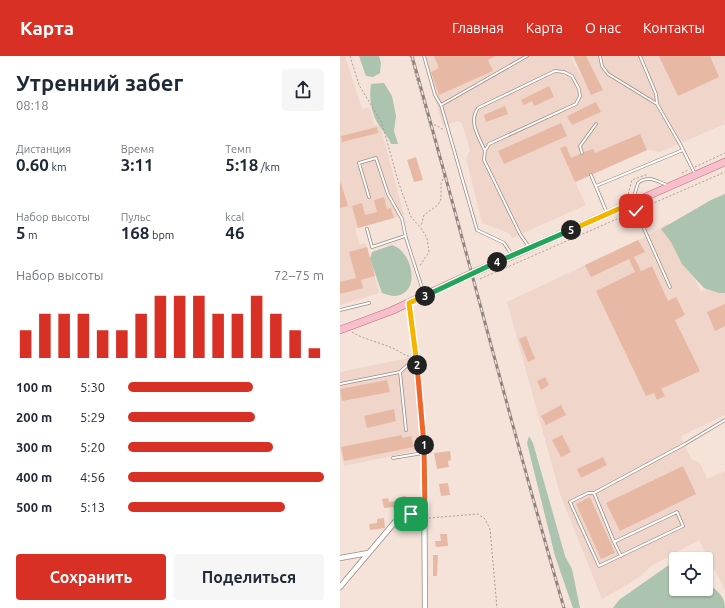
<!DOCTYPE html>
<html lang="ru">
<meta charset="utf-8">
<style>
body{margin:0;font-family:Ubuntu,sans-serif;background:#f6f6f7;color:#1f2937;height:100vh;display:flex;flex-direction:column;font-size:15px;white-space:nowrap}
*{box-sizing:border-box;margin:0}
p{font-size:13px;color:#747a83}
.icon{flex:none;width:22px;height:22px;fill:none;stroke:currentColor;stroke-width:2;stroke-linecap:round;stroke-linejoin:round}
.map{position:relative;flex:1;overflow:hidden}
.side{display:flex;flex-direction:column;background:#fff;width:340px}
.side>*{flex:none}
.controls{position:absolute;left:329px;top:496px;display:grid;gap:8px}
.controls a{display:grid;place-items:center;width:44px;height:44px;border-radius:4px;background:#fff;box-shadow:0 1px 3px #0004;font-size:20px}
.pin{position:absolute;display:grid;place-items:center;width:34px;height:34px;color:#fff;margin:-17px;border-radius:8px;box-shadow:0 2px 6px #0006}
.km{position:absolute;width:20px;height:20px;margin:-10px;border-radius:50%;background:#222;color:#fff;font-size:11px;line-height:20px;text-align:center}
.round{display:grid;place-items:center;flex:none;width:42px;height:42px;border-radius:4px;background:#f6f6f7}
.headline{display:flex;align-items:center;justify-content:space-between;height:68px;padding:0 16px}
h1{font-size:22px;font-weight:600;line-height:30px}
.stats{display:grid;grid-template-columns:repeat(3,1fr);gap:6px;height:68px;padding:4px 16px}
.stats div{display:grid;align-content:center}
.stats b{font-size:17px;font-weight:600}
.stats small{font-size:11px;font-weight:400}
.stats p{font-size:11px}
.chart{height:112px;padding:8px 16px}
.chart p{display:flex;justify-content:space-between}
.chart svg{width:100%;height:72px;margin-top:4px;stroke:#d93025;stroke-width:6}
.primary-button{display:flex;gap:8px;margin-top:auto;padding:8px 16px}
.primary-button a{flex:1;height:46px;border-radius:4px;background:#d93025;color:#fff;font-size:16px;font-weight:600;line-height:46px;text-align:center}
.primary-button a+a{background:#f6f6f7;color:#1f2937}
ul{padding:0 16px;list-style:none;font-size:13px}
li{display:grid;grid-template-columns:64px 48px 1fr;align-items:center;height:30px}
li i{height:10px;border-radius:5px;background:#d93025}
header{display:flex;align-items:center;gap:24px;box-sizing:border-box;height:56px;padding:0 20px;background:#d93025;color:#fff}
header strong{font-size:19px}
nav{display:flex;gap:22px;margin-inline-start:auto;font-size:14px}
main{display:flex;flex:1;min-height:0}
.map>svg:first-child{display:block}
.built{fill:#efd5ca;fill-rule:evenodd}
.green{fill:#abc3af}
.building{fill:#e7b9a4}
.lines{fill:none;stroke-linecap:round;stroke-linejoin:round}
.lane-casing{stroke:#9c8b83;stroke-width:3.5}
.street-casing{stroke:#9c8b83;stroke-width:6}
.primary-casing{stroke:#b16f7d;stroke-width:8}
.path{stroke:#a99c95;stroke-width:1;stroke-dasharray:2 2;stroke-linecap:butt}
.lane{stroke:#fff;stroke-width:2}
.street{stroke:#fff;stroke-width:4.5}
.primary{stroke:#f9becb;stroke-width:7}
.rail-casing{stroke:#90837e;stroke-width:3}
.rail{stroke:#f5e3da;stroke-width:1.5;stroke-dasharray:4.5;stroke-linecap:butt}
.split-1-casing{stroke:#fff;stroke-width:8}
.split-2-casing{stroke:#fff;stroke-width:8}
.split-3-casing{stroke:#fff;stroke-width:8}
.split-4-casing{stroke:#fff;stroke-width:8}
.split-5-casing{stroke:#fff;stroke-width:8}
.split-6-casing{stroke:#fff;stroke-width:8}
.split-1{stroke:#f0652b;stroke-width:5}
.split-2{stroke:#f0652b;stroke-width:5}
.split-3{stroke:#f5b400;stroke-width:5}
.split-4{stroke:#22a559;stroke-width:5}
.split-5{stroke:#22a559;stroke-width:5}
.split-6{stroke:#f5b400;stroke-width:5}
</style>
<header>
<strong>Карта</strong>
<nav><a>Главная</a><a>Карта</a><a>О нас</a><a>Контакты</a></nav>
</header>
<main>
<section class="side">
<div class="headline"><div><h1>Утренний забег</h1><p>08:18</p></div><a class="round"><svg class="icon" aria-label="share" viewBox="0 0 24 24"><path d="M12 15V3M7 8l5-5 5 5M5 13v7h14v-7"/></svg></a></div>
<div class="stats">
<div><p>Дистанция</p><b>0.60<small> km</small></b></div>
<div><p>Время</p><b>3:11</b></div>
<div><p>Темп</p><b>5:18<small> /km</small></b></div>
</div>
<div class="stats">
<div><p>Набор высоты</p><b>5<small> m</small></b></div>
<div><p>Пульс</p><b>168<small> bpm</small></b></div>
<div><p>kcal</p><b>46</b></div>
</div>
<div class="chart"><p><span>Набор высоты</span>72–75 m</p>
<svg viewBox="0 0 160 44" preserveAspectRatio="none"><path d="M5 44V27M15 44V17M25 44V17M35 44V17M45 44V27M55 44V27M65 44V17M75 44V6M85 44V6M95 44V6M105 44V17M115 44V17M125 44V6M135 44V17M145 44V27M155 44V38"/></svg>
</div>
<ul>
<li><b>100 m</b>5:30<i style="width:64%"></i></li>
<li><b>200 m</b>5:29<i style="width:65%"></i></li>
<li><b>300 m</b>5:20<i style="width:74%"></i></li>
<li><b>400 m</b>4:56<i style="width:100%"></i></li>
<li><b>500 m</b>5:13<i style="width:80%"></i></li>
</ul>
<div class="primary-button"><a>Сохранить</a><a>Поделиться</a></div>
</section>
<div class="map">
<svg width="385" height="552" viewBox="0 0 385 552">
<rect width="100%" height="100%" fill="#f5e3da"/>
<path class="built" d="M0 0H5L22 53 30 51 34 69H40L64 159 15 173 20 189 25 187 27 191 39 237 0 249Z
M83 0H230L247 31 233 0H385V68L320 96 311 94H307L235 126 246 149 172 182 169 177 142 167 126 102 130 94 122 67 118 65 103 70ZM256 47 261 56 232 69 228 59Z
M328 167 361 236 385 222V359L341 380 351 403 360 407 367 423 385 415V534L359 484 311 510 298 522 262 543 220 438 167 246 307 180Z
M68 302 74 308 80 394 4 410 0 392V316Z"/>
<path class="green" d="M19 0H39L41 7 40 17 33 21 26 20Z
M44 27 52 40 56 60 54 75 58 88H51C48 79 41 74 37 66 31 55 29 41 31 28Z
M385 138V237H379L364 232 342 208 331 186 321 173 371 144Z
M52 189C73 195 82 239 54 240 51 240 46 238 42 237L30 203 32 196Z
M189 380 193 387 225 500 232 513 240 552H233L215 500 187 387Z
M336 504V533H366V526C375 533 385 539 385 552H273L279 544Z"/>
<path class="building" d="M94 0H156L148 4 153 15 99 39 91 16 99 12Z
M233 0H246L263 34 251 39Z
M319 0H370L379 21 338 40Z
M209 30 214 41 194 50 192 45 184 49 181 44Z
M256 46 261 56 232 69 227 60Z
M165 50 168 58 146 66 144 59Z
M221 67 227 80 164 108 158 95Z
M37 71 38 77 2 86 1 80Z
M300 78 307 94 253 118 250 117 249 120 235 126 220 92 226 90 231 102 240 98 243 99 244 96 253 93 255 97Z
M76 101 83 124 74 126 67 104Z
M0 127H1L8 150 0 152Z
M44 141 47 153 51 152 54 162 18 172 12 150 22 147 25 159 37 156 34 144Z
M298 184 305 196 294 201 301 215 312 210 328 245 336 241 345 259 335 264 360 315 321 333 325 340 317 344 314 337 306 340 256 235 295 216 289 203 251 221 245 209Z
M27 191 35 220 21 224 23 232 0 238V226L16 222 9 196Z
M385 248V270L375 275 367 256Z
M186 280 195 303 188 306 179 283Z
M205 321 209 329 201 334 197 325Z
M47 324 50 336 2 345 0 333Z
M221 349 226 359 206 369 201 360Z
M54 353 56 365 27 372 24 360Z
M62 379V382L71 380 74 391 4 405 1 391Z
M222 379 231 396 221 401 212 384Z
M110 395 111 404 108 405 109 411 97 413 94 397Z
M263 401 267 409 241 422 237 413Z
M343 410 356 438 280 475 266 447Z
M108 427 110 439 101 440 99 428Z
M62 440H66L68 449 59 450 60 454 54 455 53 451 44 452 42 443 48 442 49 446 63 444Z
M250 441 275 497 261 503 236 448Z
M44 462 45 472 30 474 29 468 37 467V463Z
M100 478H107L108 490 96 491 95 485H101Z
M93 499H98L97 520H93Z"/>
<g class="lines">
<g class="lane-casing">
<path id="lane" d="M84 0 95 39 101 49
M260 0 262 10 268 18 317 48 340 88 355 118
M300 0 316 38 317 48
M145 95C139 81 128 66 138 52L215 15 224 16 232 20 239 33 240 40 236 48 149 88 145 95 144 104 180 178 189 191
M242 97 240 90 256 68
M251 119 267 157
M256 130 343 94
M29 141 19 107 36 102 48 138 62 163 66 182 84 238
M293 144 298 127C308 119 316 125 327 129
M293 148 330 231
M27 173 32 191 65 180
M172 199 164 187 137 174 101 49 187 0
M0 254 29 247
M0 328 60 316
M66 374 60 316 72 305 77 303
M53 402 83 397
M254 437 274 486 337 456 343 470 259 510 230 446 248 437H254L345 388 385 364
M274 486 281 500"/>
</g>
<g class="street-casing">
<path id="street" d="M69 247 77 303 84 397 85 552
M0 502 28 497
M0 531 55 466 66 459 85 455"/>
</g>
<g class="primary-casing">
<path id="primary" d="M0 274 51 255 133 217 385 106"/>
</g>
<path class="path" d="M10 0 19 29 42 67 58 125 71 161 81 172 87 182 89 196 79 211
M70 0 104 119 101 128V143L98 149 84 159 81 170
M90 69H96L104 74
M355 111 385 97
M342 117 348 114
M287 142 292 124 305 119H307
M300 153 385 116
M140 223 293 156
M12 276C23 283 38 286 50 291 58 294 63 299 71 301
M89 462 138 458 145 463 150 473 157 552"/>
<use href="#lane" class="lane"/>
<use href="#street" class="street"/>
<use href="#primary" class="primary"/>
<g class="rail-casing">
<path id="rail" d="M72 0C124 184 171 369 224 552"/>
</g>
<use href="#rail" class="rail"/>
</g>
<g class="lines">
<g class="split-1-casing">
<path id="split-1" d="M71 458 85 455 84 389"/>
</g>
<g class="split-2-casing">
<path id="split-2" d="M77 309 84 389"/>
</g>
<g class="split-3-casing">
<path id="split-3" d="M77 309 69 247 85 240"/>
</g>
<g class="split-4-casing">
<path id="split-4" d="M85 240 157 206"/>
</g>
<g class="split-5-casing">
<path id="split-5" d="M157 206 231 174"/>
</g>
<g class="split-6-casing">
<path id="split-6" d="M231 174 292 147 296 155"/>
</g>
<use href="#split-1" class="split-1"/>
<use href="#split-2" class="split-2"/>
<use href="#split-3" class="split-3"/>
<use href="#split-4" class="split-4"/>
<use href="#split-5" class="split-5"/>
<use href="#split-6" class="split-6"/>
</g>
</svg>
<div class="controls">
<a><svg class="icon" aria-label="locate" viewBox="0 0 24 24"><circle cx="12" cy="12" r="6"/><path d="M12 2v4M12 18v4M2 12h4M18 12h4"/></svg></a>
</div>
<div class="pin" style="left:71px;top:458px;background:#1e9e55"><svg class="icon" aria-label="arrive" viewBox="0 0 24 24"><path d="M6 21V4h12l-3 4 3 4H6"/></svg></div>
<div class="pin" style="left:296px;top:155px;background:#d93025"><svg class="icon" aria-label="check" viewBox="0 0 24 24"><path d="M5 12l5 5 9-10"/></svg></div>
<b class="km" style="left:84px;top:389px">1</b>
<b class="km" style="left:77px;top:309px">2</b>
<b class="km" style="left:85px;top:240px">3</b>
<b class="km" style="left:157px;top:206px">4</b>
<b class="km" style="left:231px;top:174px">5</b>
</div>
</main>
